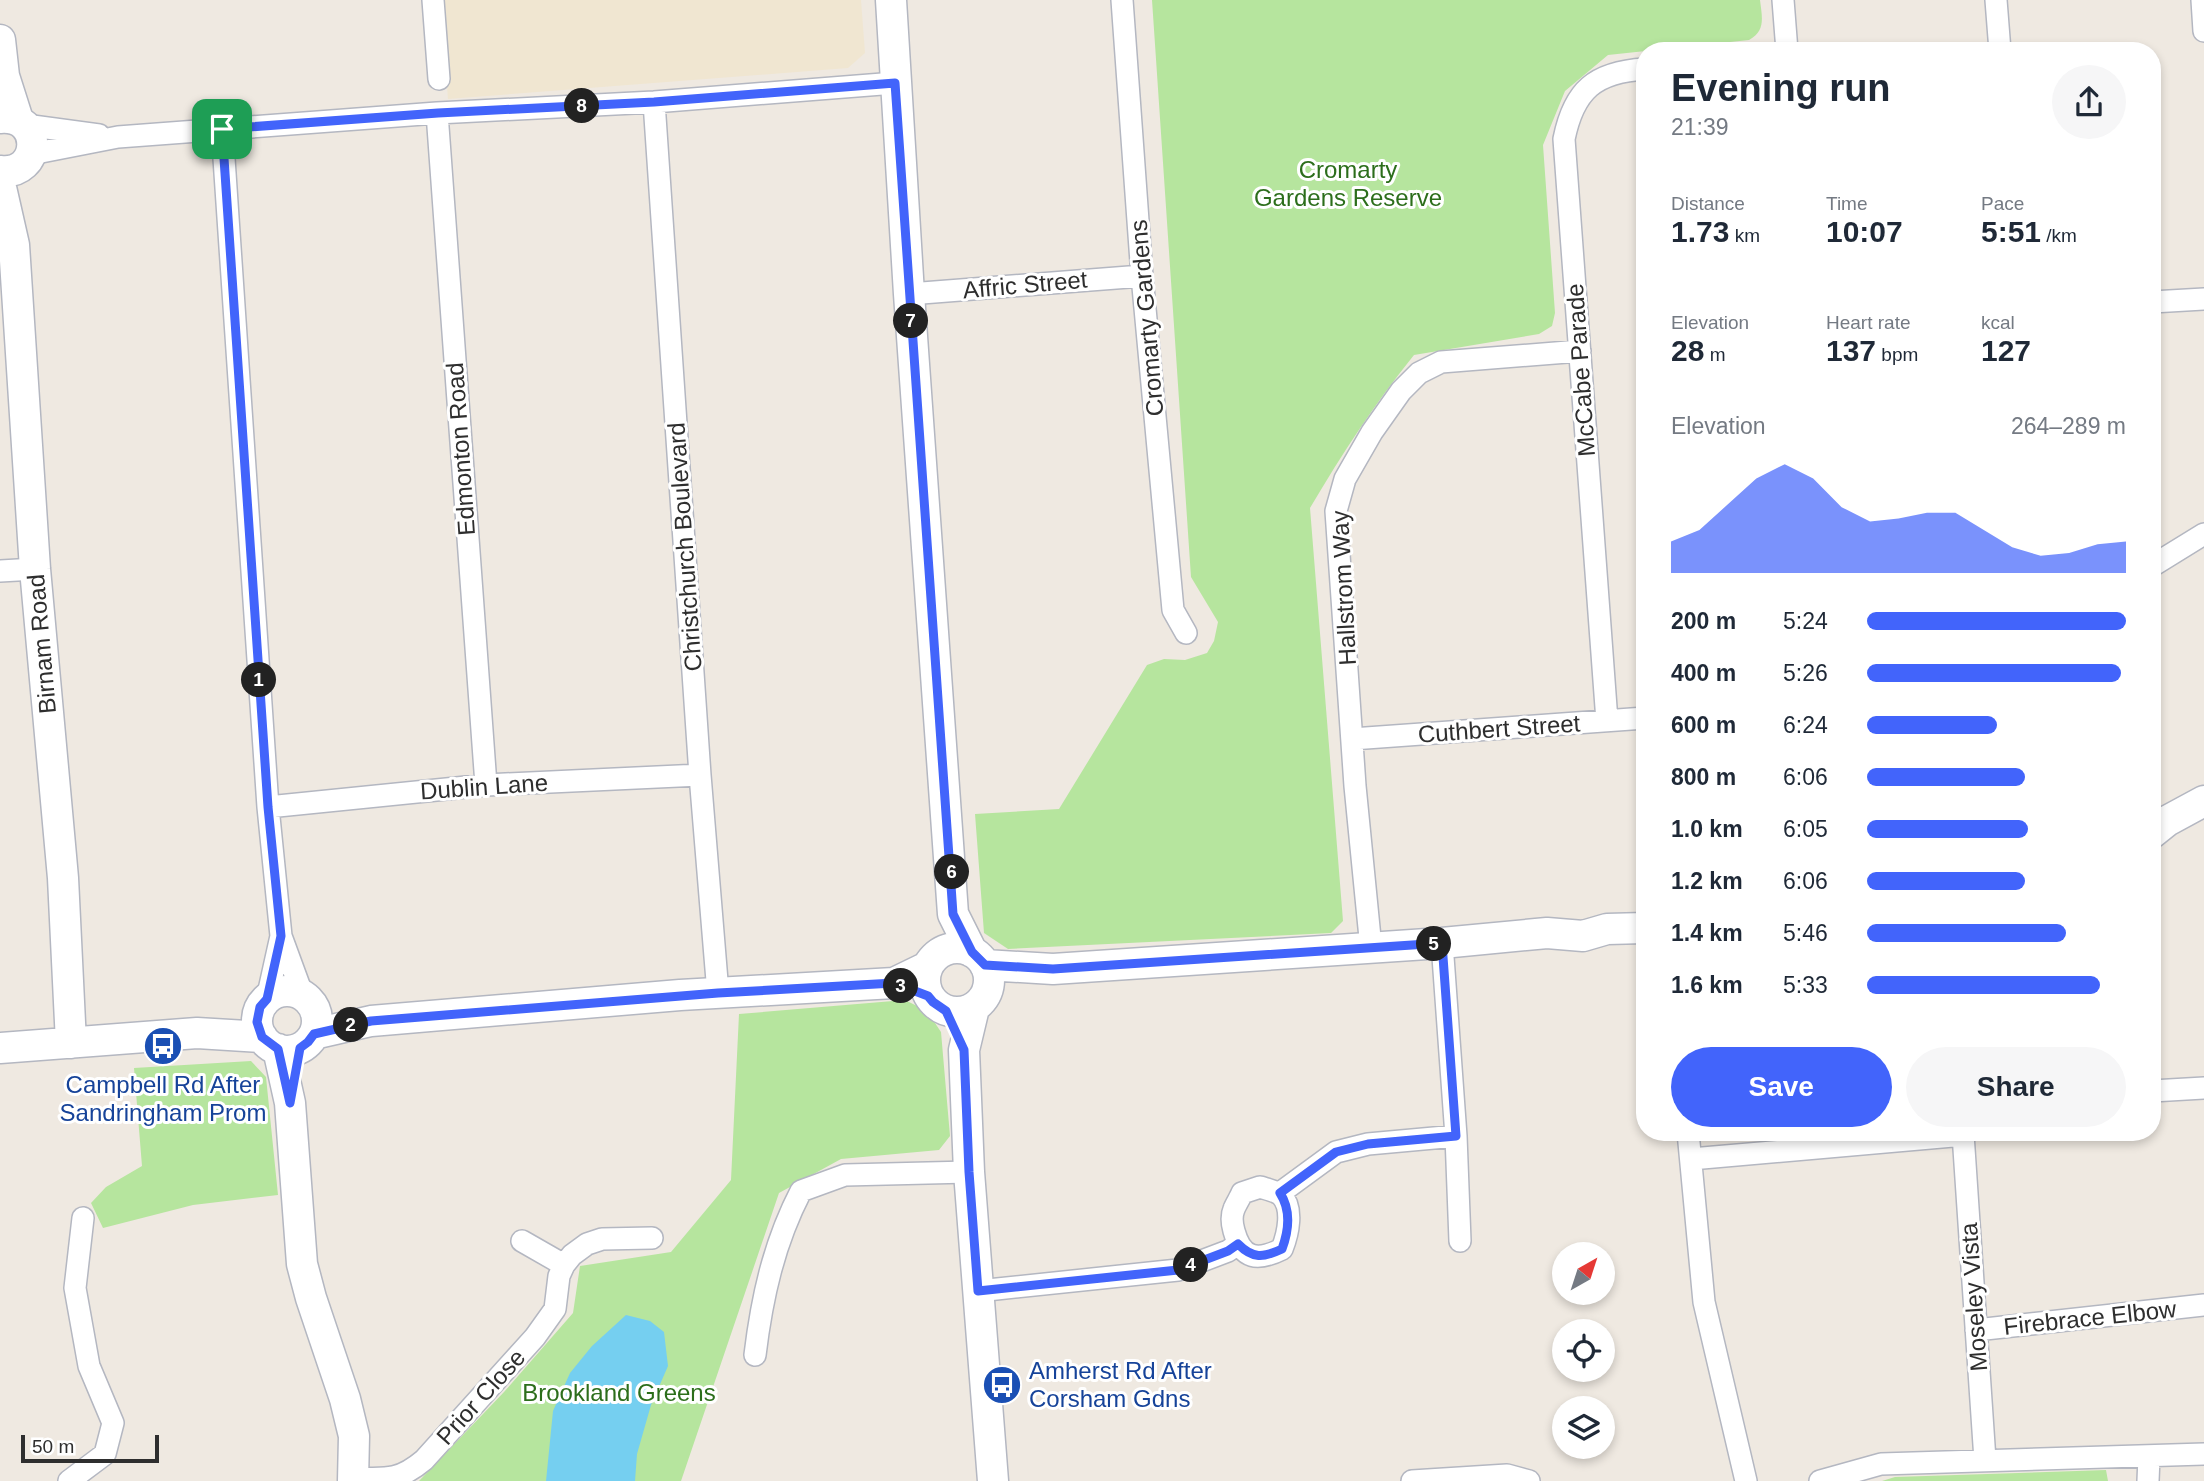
<!DOCTYPE html>
<meta charset="utf-8">
<style>
body{margin:0;font-family:Helvetica,sans-serif;background:#f6f6f7;color:#1f2937;height:100vh;display:flex;flex-direction:column;font-size:26px;white-space:nowrap}
*{box-sizing:border-box;margin:0}
p{font-size:23px;color:#747a83}
.icon{flex:none;width:38px;height:38px;fill:none;stroke:currentColor;stroke-width:2;stroke-linecap:round;stroke-linejoin:round}
.map{position:relative;flex:1;overflow:hidden}
.side{position:absolute;left:1636px;top:42px;width:525px;height:1099px;display:flex;flex-direction:column;background:#fff;border-radius:28px;box-shadow:0 4px 10px #0003}
.side>*{flex:none}
.needle{width:46px;rotate:39deg}
.fabs{position:absolute;left:1552px;top:1242px;display:grid;gap:14px}
.fabs a{display:grid;place-items:center;width:63px;height:63px;border-radius:50%;background:#fff;box-shadow:0 4px 10px #0003;font-size:35px}
.scale{position:absolute;left:21px;bottom:18px;width:138px;box-sizing:border-box;padding-left:7px;border:4px solid #2e2e2e;border-top:0;font-size:19px;line-height:24px;white-space:nowrap;color:#2e2e2e;-webkit-text-stroke:5px #fff;paint-order:stroke}
.pin{position:absolute;display:grid;place-items:center;width:60px;height:60px;color:#fff;margin:-30px;border-radius:14px;box-shadow:0 4px 10px #0006}
.km{position:absolute;width:35px;height:35px;margin:-18px;border-radius:50%;background:#222;color:#fff;font-size:19px;line-height:35px;text-align:center}
.round{display:grid;place-items:center;flex:none;width:74px;height:74px;border-radius:37px;background:#f6f6f7}
.overview{display:flex;align-items:center;justify-content:space-between;height:119px;padding:0 35px}
h1{font-size:38px;font-weight:800;line-height:52px}
.metrics{display:grid;grid-template-columns:repeat(3,1fr);gap:10px;height:119px;padding:7px 35px}
.metrics div{display:grid;align-content:center}
.metrics b{font-size:30px;font-weight:800}
.metrics small{font-size:19px;font-weight:400}
.metrics p{font-size:19px}
.chart{height:196px;padding:14px 35px}
.chart p{display:flex;justify-content:space-between}
.chart svg{width:100%;height:126px;margin-top:7px;fill:#4264fb;opacity:.7}
.primary-button{display:flex;gap:14px;margin-top:auto;padding:14px 35px}
.primary-button a{flex:1;height:80px;border-radius:42px;background:#4264fb;color:#fff;font-size:28px;font-weight:800;line-height:80px;text-align:center}
.primary-button a+a{background:#f6f6f7;color:#1f2937}
ul{padding:0 35px;list-style:none;font-size:23px}
li{display:grid;grid-template-columns:112px 84px 1fr;align-items:center;height:52px}
li i{height:18px;border-radius:9px;background:#4264fb}
.map>svg:first-child{display:block}
.education{fill:#f0e6d1}
.green{fill:#b6e59e}
.water{fill:#75cff0}
.lines{fill:none;stroke-linecap:round;stroke-linejoin:round}
.street-casing{stroke:#b4b7c1;stroke-width:24}
.secondary-casing{stroke:#b4b7c1;stroke-width:33}
.street{stroke:#fff;stroke-width:21}
.secondary{stroke:#fff;stroke-width:30}
.route-casing{stroke:#fff;stroke-width:14}
.route{stroke:#4264fb;stroke-width:9}
.labels{text-anchor:middle;stroke-width:6;stroke-linejoin:round;paint-order:stroke}
.park-label{font-size:24px;fill:#2c6e1b;stroke:#fff}
.street-label{font-size:24px;fill:#2e2e2e;stroke:#fff}
.transit-label{font-size:24px;fill:#164399;stroke:#fff}
</style>
<div class="map">
<svg width="2204" height="1481" viewBox="0 0 2204 1481">
<rect width="100%" height="100%" fill="#efe9e1"/>
<path class="education" d="M440 0H861L865 53 848 68 448 99Z"/>
<path class="green" d="M1152 0H1760C1762 17 1766 31 1749 40L1608 55 1565 91 1543 145 1555 313 1552 326 1539 334 1414 355C1375 403 1342 454 1310 508L1343 921 1331 933 1008 949 984 933 975 814 1059 809 1147 665 1164 659 1185 660 1207 653 1214 641 1218 622 1191 577Z
M905 1000 927 1011 941 1032 950 1136 939 1150 841 1159 779 1193 681 1481H419L504 1392 573 1313 580 1266 671 1252 731 1180 739 1014Z
M251 1061 266 1077 278 1195 193 1205 103 1228 91 1203 106 1187 142 1166 134 1068Z
M2106 1470 2108 1481H1882L1895 1477Z"/>
<path class="water" d="M626 1315 650 1321 664 1332 668 1366 651 1405 637 1454 635 1481H546L553 1411 570 1373 592 1346Z"/>
<g class="lines">
<g class="street-casing">
<path id="street" d="M433 0 439 79
M1122 0 1142 276 1173 610 1186 633
M1783 0 1787 51
M1996 0 2000 51
M2202 0 2204 31
M654 102 700 775 718 993
M437 113 486 785
M25 125 99 135
M222 129 268 807 281 936 303 996
M31 154 118 137 437 113 654 102 895 83
M909 294 1142 276
M2152 302 2204 299
M2152 566 2204 534
M0 571 35 569
M1607 721 1564 139C1574 90 1595 72 1645 69
M1352 739 1645 718
M268 807 486 785 700 775
M1442 943 1456 1136 1460 1241
M1371 948 1355 786 1336 511 1345 479 1372 432 1401 391 1419 373 1441 362 1580 351
M267 999 281 936
M2152 1091 2204 1088
M1688 1132 1704 1302 1746 1481
M1963 1134 1985 1460
M1691 1159 1953 1136 1968 1132
M1260 1187C1266 1189 1276 1191 1281 1195 1294 1208 1288 1234 1282 1249 1258 1261 1242 1260 1234 1231 1232 1224 1231 1216 1234 1209 1236 1204 1240 1198 1242 1193Z
M1280 1193 1336 1152 1368 1144 1456 1136
M522 1241 564 1265
M978 1291 1178 1270 1228 1251 1238 1244
M1976 1330 2204 1305
M755 1355C762 1297 774 1243 801 1191L845 1175 969 1172
M354 1478C387 1479 399 1481 424 1460L535 1337 555 1309 559 1276 564 1265 572 1255 587 1244 602 1239 652 1238
M69 1481 105 1454 113 1423 89 1366 75 1288 83 1218
M1412 1481 1507 1475 1529 1481
M1820 1481 1881 1464 2204 1454
M2148 1481 2149 1457"/>
</g>
<g class="secondary-casing">
<path id="secondary" d="M891 0 909 294 953 914 972 952
M0 40 4 76 18 120
M0 118C44 114 42 176 0 171
M0 183 14 245 35 569 63 878 71 1043
M2152 833 2167 821 2204 801
M925 980a32 32 0 1 1 64 0a32 32 0 1 1-64 0Z
M985 965 1053 969 1442 943 1547 933 1583 936 1607 929 1645 928
M257 1021a30 30 0 1 1 60 0a30 30 0 1 1-60 0Z
M974 1008 964 1050 969 1172 993 1481
M314 1034 371 1021 680 995 894 983 927 967
M0 1048 197 1033 262 1037
M278 1049 290 1103 302 1264 311 1298 345 1399 354 1436 353 1481"/>
</g>
<use href="#street" class="street"/>
<use href="#secondary" class="secondary"/>
</g>
<g class="lines">
<g class="route-casing">
<path id="route" d="M895 83 953 914 972 952 985 965 1053 969 1442 943 1456 1136 1368 1144 1336 1152 1280 1193C1291 1210 1289 1230 1282 1249 1263 1258 1253 1259 1238 1244L1228 1251 1178 1270 978 1291 969 1172 964 1050 946 1011 933 1002 928 996 894 983 718 993 371 1021 314 1034 308 1042 300 1048 290 1103 278 1049 262 1037 257 1022 260 1007 267 999 281 936 268 807 222 129 438 113 654 102Z"/>
</g>
<use href="#route" class="route"/>
</g>
<defs>
<g id="bus-disc" transform="scale(2.0125)"><circle r="9.5" fill="#1a4fb4" stroke="#fff"/><path d="M-5-6H5V4H4V6H2V4H-2V6H-4V4H-5ZM-3.5-4V0h7V-4ZM-3.5 1.2v1.5H-2V1.2ZM2 1.2v1.5H3.5V1.2Z" fill="#fff"/></g>
</defs>
<g fill-rule="evenodd">
<use href="#bus-disc" x="163" y="1046"/>
<use href="#bus-disc" x="1002" y="1385"/>
</g>
<g class="labels">
<g class="park-label">
<text x="1348" y="178">Cromarty<tspan x="1348" dy="28">Gardens Reserve</tspan></text>
<text x="619" y="1401">Brookland Greens</text>
</g>
<g class="street-label">
<text transform="translate(1025 285) rotate(-5)" y="8">Affric Street</text>
<text transform="translate(1147 318) rotate(-95)" y="8">Cromarty Gardens</text>
<text transform="translate(1581 370) rotate(-94)" y="8">McCabe Parade</text>
<text transform="translate(461 449) rotate(-94)" y="8">Edmonton Road</text>
<text transform="translate(685 547) rotate(-94)" y="8">Christchurch Boulevard</text>
<text transform="translate(1344 588) rotate(-93)" y="8">Hallstrom Way</text>
<text transform="translate(42 644) rotate(-95)" y="8">Birnam Road</text>
<text transform="translate(1499 729) rotate(-4)" y="8">Cuthbert Street</text>
<text transform="translate(484 787) rotate(-4)" y="8">Dublin Lane</text>
<text transform="translate(1974 1297) rotate(-94)" y="8">Moseley Vista</text>
<text transform="translate(2090 1318) rotate(-6)" y="8">Firebrace Elbow</text>
<text transform="translate(481 1397) rotate(-48)" y="8">Prior Close</text>
</g>
<g class="transit-label">
<text x="163" y="1093">Campbell Rd After<tspan x="163" dy="28">Sandringham Prom</tspan></text>
<text x="1029" y="1379" text-anchor="start">Amherst Rd After<tspan x="1029" dy="28">Corsham Gdns</tspan></text>
</g>
</g>
</svg>
<div class="fabs">
<a><svg class="needle" viewBox="-14 -14 28 28"><path d="M0-13l5 13h-10z" fill="#e53935"/><path d="M0 13l5-13h-10z" fill="#747a83"/></svg></a>
<a><svg class="icon" aria-label="locate" viewBox="0 0 24 24"><circle cx="12" cy="12" r="6"/><path d="M12 2v4M12 18v4M2 12h4M18 12h4"/></svg></a>
<a><svg class="icon" aria-label="layers" viewBox="0 0 24 24"><path d="M12 4l9 5-9 5-9-5zM3 14l9 5 9-5"/></svg></a>
</div>
<div class="scale">50 m</div>
<div class="pin" style="left:222px;top:129px;background:#1e9e55"><svg class="icon" aria-label="arrive" viewBox="0 0 24 24"><path d="M6 21V4h12l-3 4 3 4H6"/></svg></div>
<b class="km" style="left:259px;top:680px">1</b>
<b class="km" style="left:351px;top:1025px">2</b>
<b class="km" style="left:901px;top:986px">3</b>
<b class="km" style="left:1191px;top:1265px">4</b>
<b class="km" style="left:1434px;top:944px">5</b>
<b class="km" style="left:952px;top:872px">6</b>
<b class="km" style="left:911px;top:321px">7</b>
<b class="km" style="left:582px;top:106px">8</b>
<section class="side">
<div class="overview"><div><h1>Evening run</h1><p>21:39</p></div><a class="round"><svg class="icon" aria-label="share" viewBox="0 0 24 24"><path d="M12 15V3M7 8l5-5 5 5M5 13v7h14v-7"/></svg></a></div>
<div class="metrics">
<div><p>Distance</p><b>1.73<small> km</small></b></div>
<div><p>Time</p><b>10:07</b></div>
<div><p>Pace</p><b>5:51<small> /km</small></b></div>
</div>
<div class="metrics">
<div><p>Elevation</p><b>28<small> m</small></b></div>
<div><p>Heart rate</p><b>137<small> bpm</small></b></div>
<div><p>kcal</p><b>127</b></div>
</div>
<div class="chart"><p><span>Elevation</span>264–289 m</p>
<svg viewBox="0 0 160 44" preserveAspectRatio="none"><path d="M0 44V33L10 29L20 20L30 11L40 6L50 11L60 21L70 26L80 25L90 23L100 23L110 29L120 35L130 38L140 37L150 34L160 33V44z"/></svg>
</div>
<ul>
<li><b>200 m</b>5:24<i style="width:100%"></i></li>
<li><b>400 m</b>5:26<i style="width:98%"></i></li>
<li><b>600 m</b>6:24<i style="width:50%"></i></li>
<li><b>800 m</b>6:06<i style="width:61%"></i></li>
<li><b>1.0 km</b>6:05<i style="width:62%"></i></li>
<li><b>1.2 km</b>6:06<i style="width:61%"></i></li>
<li><b>1.4 km</b>5:46<i style="width:77%"></i></li>
<li><b>1.6 km</b>5:33<i style="width:90%"></i></li>
</ul>
<div class="primary-button"><a>Save</a><a>Share</a></div>
</section>
</div>
